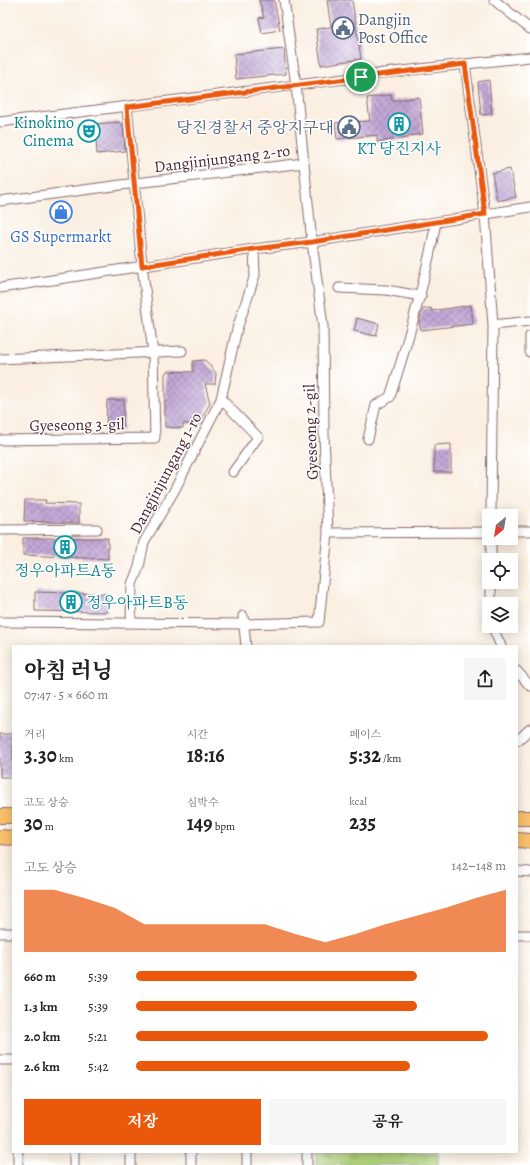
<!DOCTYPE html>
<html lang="ko">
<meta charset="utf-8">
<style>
body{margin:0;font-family:Alegreya,"Noto Serif KR",serif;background:#f6f6f6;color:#222;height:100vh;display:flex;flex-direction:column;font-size:15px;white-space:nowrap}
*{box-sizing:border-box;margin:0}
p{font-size:13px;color:#767676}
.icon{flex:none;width:22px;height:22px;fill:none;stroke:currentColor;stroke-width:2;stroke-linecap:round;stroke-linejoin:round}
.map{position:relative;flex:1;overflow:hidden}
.side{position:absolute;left:12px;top:645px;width:506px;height:508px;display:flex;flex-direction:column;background:#fff;border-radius:0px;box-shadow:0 2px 10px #0003}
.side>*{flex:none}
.needle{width:26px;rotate:210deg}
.tools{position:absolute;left:482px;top:509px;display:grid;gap:8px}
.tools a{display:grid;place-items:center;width:36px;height:36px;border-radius:0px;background:#fff;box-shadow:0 2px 10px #0003;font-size:20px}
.pin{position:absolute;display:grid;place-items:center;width:34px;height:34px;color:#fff;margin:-17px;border:2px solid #fff;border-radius:50%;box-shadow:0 1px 4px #0007}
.round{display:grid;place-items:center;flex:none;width:42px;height:42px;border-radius:0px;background:#f6f6f6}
.head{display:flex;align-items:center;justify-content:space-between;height:68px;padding:0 12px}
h1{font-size:22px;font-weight:700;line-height:30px}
.metrics{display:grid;grid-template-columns:repeat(3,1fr);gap:6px;height:68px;padding:4px 12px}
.metrics div{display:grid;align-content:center}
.metrics b{font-size:20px;font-weight:700}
.metrics small{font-size:11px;font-weight:400}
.metrics p{font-size:11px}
.chart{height:112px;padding:8px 12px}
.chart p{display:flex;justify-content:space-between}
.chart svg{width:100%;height:72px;margin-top:4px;fill:#ea580c;opacity:.7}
.button{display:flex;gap:8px;margin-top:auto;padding:8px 12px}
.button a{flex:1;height:46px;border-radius:0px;background:#ea580c;color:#fff;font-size:16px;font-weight:700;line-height:46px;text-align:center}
.button a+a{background:#f6f6f6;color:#222}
ul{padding:0 12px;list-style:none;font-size:13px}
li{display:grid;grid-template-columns:64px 48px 1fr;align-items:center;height:30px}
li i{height:10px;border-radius:5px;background:#ea580c}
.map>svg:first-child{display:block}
.grass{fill:url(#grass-tufts);stroke:#7c7852}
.building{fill:url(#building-cross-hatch)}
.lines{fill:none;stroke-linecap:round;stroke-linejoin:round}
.street-casing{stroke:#88686b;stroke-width:11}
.primary-casing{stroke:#88686b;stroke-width:16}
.street{stroke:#fff;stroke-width:9}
.primary{stroke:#f8bf6c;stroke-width:14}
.route-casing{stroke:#fff;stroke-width:8}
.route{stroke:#ea580c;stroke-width:5}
.labels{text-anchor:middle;stroke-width:3;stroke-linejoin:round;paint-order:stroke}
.service-label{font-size:16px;fill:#4e5e75;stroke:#fff;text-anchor:start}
.culture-label{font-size:16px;fill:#0d838f;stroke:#fff}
.street-label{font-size:16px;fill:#4a1f2b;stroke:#fff}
.shop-label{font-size:16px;fill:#366cbe;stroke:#fff}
</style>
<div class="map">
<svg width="530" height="1165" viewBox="0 0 530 1165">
<defs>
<pattern id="grass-tufts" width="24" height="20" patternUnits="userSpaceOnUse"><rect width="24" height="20" fill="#afd17a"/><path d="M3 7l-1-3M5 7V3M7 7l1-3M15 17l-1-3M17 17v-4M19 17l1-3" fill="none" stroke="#98b36a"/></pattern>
<pattern id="building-cross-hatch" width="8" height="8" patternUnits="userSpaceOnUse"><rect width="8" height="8" fill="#c1a8d7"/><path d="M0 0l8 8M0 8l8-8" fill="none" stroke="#9f88af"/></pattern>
</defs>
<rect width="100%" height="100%" fill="#fff"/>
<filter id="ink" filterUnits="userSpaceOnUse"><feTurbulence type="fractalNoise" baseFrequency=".025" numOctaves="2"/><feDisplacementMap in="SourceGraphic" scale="8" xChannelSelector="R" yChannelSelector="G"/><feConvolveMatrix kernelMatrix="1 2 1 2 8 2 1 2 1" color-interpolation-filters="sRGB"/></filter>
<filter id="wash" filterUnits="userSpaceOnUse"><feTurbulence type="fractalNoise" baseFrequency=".012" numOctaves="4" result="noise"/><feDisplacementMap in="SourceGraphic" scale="16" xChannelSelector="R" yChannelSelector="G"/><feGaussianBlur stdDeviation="0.9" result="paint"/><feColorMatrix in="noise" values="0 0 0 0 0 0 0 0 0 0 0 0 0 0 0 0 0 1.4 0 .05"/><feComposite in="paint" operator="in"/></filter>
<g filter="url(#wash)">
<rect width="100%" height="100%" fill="#faefe1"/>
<path class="grass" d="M316 1152H438V1165H316Z"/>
<g id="blocks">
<path class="building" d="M259 0H274L280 30 262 33 259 18 264 17Z
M327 0H352L361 59 321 65 316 29 331 27Z
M284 49 286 74 236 79 234 54Z
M489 80 492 114 481 115 478 82Z
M391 95 392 101 419 97 423 134 408 136V138L377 142V135L337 139 335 123 370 121 367 98Z
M119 122 123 125 125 151 97 154 95 124Z
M510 169 516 197 497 201 492 173Z
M471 305 473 324 421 330 419 322 423 309 431 308 432 311Z
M357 318 379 324 376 336 354 331Z
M205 360 216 373 215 384H205L210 403 199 424H183V428L165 427V374L167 371 193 372V361Z
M107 400H124L123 430 106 429Z
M451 444V472H434V445Z
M25 500H46L45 503 79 504V523L24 521Z
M23 538H108V559L23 555Z
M35 592 107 594V612L35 611Z
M0 734H13V777H0Z"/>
</g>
</g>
<g filter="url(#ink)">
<use href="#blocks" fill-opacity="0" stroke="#88686b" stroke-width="1"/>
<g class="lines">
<g class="street-casing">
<path id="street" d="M494 0 530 29
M465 64 485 214 493 325 491 516
M0 122 361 77 384 73 530 57
M0 201 136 183 304 163
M0 288 254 249 312 242 530 207
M339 288 386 290 421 296
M493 325 530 321
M530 352V336
M0 359 182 351
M368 439 376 405 390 397C409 338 425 283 436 222
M0 440 155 438 153 353 142 265 127 107
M233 472 258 437 221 399 237 329 255 275 254 249
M0 530 97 529
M511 531H530
M328 533 489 532
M491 538V560
M491 582V604
M243 616 246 646
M0 622 244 624 319 622 328 533 324 434 323 326 312 242 296 85 284 0
M131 623 132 584 139 567 144 542 174 491 221 399
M492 626 501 646
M517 671 530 686
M517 741 530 729
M517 871 530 872
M0 933H13
M517 935H530
M0 1060H13
M191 1152V1165
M307 1152V1165
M18 1165V1152
M74 1165V1152
M131 1165V1152
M247 1165V1152"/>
</g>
<g class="primary-casing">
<path id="primary" d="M0 816H13
M517 818H530
M0 837 13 838
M517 840 530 841"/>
</g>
<use href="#street" class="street"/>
<use href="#primary" class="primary"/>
</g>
</g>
<g class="lines" filter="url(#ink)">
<g class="route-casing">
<path id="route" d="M465 64 485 214 312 242 254 249 142 266 127 107Z"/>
</g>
<use href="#route" class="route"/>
</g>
<defs>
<g id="civic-ring" transform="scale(1.15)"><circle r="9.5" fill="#fff" stroke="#5c6f8a" stroke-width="1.5"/><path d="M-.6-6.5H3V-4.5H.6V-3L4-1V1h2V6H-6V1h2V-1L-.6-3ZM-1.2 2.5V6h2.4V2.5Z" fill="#5c6f8a"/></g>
<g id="building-ring" transform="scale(1.15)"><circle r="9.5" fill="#fff" stroke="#0f9aa8" stroke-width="1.5"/><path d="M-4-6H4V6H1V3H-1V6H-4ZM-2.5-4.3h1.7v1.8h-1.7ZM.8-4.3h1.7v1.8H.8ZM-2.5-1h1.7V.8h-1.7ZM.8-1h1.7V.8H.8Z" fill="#0f9aa8"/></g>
<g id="theatre-ring" transform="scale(1.15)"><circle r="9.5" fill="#fff" stroke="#0f9aa8" stroke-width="1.5"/><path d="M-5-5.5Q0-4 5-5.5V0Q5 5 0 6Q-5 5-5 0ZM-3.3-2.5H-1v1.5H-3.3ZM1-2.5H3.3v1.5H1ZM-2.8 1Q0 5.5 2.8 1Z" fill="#0f9aa8"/></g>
<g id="shop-ring" transform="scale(1.15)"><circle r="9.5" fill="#fff" stroke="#3f7fe0" stroke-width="1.5"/><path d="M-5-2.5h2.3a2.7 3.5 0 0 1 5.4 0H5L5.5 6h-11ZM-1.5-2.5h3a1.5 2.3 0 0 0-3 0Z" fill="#3f7fe0"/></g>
</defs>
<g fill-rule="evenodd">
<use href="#civic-ring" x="343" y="28"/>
<use href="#building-ring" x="399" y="124"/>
<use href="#civic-ring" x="349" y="127"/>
<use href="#theatre-ring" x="89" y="131"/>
<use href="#shop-ring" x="61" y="212"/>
<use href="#building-ring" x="65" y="547"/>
<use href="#building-ring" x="71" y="602"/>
</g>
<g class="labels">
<g class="service-label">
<text x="358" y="25">Dangjin<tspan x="358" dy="18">Post Office</tspan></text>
<text x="334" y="133" text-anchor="end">당진경찰서 중앙지구대</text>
</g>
<g class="culture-label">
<text x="74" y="128" text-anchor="end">Kinokino<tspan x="74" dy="18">Cinema</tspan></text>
<text x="399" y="154">KT 당진지사</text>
<text x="65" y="576">정우아파트A동</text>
<text x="86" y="608" text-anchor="start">정우아파트B동</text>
</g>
<g class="street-label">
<text transform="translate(222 158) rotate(-7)" y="6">Dangjinjungang 2-ro</text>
<text transform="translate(77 424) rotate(-1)" y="6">Gyeseong 3-gil</text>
<text transform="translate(310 432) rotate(-92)" y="6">Gyeseong 2-gil</text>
<text transform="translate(165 473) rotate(-62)" y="6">Dangjinjungang 1-ro</text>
</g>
<g class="shop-label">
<text x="61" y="242">GS Supermarkt</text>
</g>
</g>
</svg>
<div class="tools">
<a><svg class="needle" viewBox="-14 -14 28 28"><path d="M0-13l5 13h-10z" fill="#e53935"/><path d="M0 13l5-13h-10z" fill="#767676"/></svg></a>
<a><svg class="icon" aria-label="locate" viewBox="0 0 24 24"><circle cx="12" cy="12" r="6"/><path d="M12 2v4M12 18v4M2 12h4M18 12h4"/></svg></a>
<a><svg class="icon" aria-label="layers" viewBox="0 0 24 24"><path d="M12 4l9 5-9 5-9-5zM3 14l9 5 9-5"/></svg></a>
</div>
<div class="pin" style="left:361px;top:77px;background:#1e9e55"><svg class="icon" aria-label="arrive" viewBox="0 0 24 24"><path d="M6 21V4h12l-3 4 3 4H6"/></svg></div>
<section class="side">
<div class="head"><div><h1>아침 러닝</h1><p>07:47 · 5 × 660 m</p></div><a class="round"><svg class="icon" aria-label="share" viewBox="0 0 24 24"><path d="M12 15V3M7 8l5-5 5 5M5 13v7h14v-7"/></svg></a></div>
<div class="metrics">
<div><p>거리</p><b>3.30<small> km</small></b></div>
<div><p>시간</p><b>18:16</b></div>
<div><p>페이스</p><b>5:32<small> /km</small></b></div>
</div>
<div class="metrics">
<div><p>고도 상승</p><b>30<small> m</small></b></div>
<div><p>심박수</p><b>149<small> bpm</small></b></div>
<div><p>kcal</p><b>235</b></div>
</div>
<div class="chart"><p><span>고도 상승</span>142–148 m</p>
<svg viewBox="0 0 160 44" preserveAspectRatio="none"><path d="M0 44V6L10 6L20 11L30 17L40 27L50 27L60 27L70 27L80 27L90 33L100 38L110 33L120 27L130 22L140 17L150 11L160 6V44z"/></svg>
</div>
<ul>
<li><b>660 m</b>5:39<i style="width:76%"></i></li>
<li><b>1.3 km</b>5:39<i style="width:76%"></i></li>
<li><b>2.0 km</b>5:21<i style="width:95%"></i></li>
<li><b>2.6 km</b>5:42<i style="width:74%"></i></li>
</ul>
<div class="button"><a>저장</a><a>공유</a></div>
</section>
</div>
